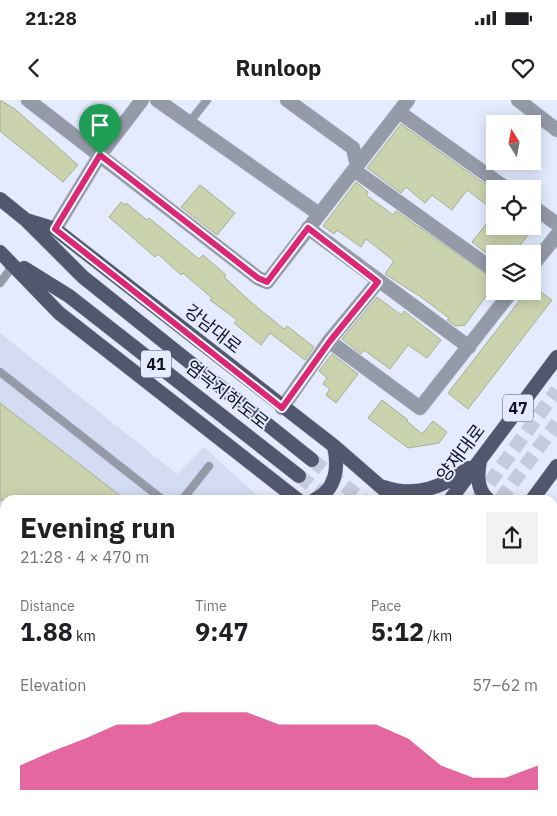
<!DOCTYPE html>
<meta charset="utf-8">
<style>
body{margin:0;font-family:"IBM Plex Sans","Noto Sans KR",sans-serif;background:#f2f2f2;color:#202124;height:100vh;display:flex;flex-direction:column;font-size:19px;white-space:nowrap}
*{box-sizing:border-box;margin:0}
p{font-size:16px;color:#757577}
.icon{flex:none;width:28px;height:28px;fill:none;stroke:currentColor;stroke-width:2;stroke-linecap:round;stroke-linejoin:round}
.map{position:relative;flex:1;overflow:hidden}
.panel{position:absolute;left:0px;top:395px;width:558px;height:321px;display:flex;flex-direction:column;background:#fff;border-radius:15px 15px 0 0;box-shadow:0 2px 12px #0003}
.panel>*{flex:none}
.needle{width:32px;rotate:349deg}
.controls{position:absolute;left:486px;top:15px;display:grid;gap:10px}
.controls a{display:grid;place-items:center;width:55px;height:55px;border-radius:0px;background:#fff;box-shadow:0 2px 12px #0003;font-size:25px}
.pin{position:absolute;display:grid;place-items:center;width:42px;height:42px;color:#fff;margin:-51px -21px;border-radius:50% 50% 50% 0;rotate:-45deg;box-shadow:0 0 5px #0007}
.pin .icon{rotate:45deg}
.round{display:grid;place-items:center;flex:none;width:52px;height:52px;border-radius:0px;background:#f2f2f2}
.summary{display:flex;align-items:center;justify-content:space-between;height:85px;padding:0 20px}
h1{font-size:28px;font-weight:700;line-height:38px}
.figures{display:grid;grid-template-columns:repeat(3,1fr);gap:8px;height:85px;padding:5px 20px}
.figures div{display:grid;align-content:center}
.figures b{font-size:25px;font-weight:700}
.figures small{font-size:14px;font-weight:400}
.figures p{font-size:14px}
.chart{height:140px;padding:10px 20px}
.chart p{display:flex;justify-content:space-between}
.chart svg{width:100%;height:90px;margin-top:5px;fill:#db2777;opacity:.7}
.status{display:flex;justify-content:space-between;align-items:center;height:35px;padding:0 25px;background:#fff;direction:ltr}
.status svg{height:14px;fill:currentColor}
header{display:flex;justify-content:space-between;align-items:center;height:65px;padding:0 20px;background:#fff;font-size:22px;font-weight:700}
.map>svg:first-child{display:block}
.built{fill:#d4dcf4}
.building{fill:#cbd3ae;stroke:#a8af8e}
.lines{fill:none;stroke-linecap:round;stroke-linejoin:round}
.primary-tunnel{stroke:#c4cbde;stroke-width:14;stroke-dasharray:14 7;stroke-linecap:butt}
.trunk-tunnel{stroke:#c4cbde;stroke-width:14;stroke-dasharray:14 7;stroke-linecap:butt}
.service-casing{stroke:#c2c9db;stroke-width:9}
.minor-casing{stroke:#c2c9db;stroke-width:15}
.primary-casing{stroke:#c2c9db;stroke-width:15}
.trunk-casing{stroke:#c2c9db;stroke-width:15}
.service{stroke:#959aa8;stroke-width:8}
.minor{stroke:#959aa8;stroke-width:14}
.primary{stroke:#50576f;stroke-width:14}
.trunk{stroke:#444c64;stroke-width:14}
.route-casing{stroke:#fff;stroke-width:10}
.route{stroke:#db2777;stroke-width:6}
.labels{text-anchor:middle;stroke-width:4;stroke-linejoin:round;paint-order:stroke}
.shield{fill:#e4ebff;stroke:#505463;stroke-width:1}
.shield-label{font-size:16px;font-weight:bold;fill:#111420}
.street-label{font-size:18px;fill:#111420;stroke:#e4ebff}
</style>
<div class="status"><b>21:28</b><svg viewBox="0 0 49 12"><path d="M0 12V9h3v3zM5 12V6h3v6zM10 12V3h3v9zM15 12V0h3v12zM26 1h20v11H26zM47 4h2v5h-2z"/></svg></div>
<header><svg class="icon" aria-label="back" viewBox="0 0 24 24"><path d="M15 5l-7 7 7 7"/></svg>Runloop<svg class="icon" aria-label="heart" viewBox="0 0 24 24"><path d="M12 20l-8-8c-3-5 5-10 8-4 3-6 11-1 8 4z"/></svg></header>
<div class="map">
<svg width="557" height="716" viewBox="0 0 557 716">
<rect width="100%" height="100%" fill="#e4ebff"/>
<path class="built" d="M0 233 177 374 204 347 262 400H5V705H0Z"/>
<path class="building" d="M0 0 15 9 78 65 63 82 0 31Z
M401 24 495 91V111L467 90 452 110 432 95 425 103 406 87 401 93 367 68Z
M356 82 368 92 366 95 393 115 396 111 495 180V184L465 225 456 226 447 220 449 218 421 197 385 174 394 161 366 139 361 147 337 130 334 134 323 126Z
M200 85 235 113 217 135 181 107Z
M121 102 125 105 126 103 147 120 149 118 199 159 203 155 226 175 224 177 253 204 284 229 287 226 314 247 305 260 270 233 261 245 234 223 237 220 210 200 212 198 183 173 181 175 158 154 155 157 109 117Z
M495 113V126H535L513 154H495V160L472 142Z
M532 186 552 200 468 309 448 293 527 191H532Z
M377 197 401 215 404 211 441 240 427 258 408 245 390 269 364 250 361 254 342 239Z
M332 254 358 274 336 303 326 295 330 289 323 284 327 278 319 271Z
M382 300 408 320 407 321 422 334 433 321 447 332 439 343 408 348 368 318Z
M0 303 126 400H0Z"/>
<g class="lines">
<path class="primary-tunnel" d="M312 360 363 400
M299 376 330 400
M552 573 557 577"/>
<path class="trunk-tunnel" d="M477 400 557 290
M500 400 557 323"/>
<g class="service-casing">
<path id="service" d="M189 23 207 0
M0 183 9 171V161
M0 272 163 400
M182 400 209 366
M0 634 5 638"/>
</g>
<g class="minor-casing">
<path id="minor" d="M28 0 258 178 267 182 408 0
M157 0 319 114
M287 0 353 48 357 66
M518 0 557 30
M399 12 507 89
M354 70 495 171
M532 106 557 124
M308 128 469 247
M55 129 100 55 142 0
M532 166 557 135
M329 241 420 308 512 191
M282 308 329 241 378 182"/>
</g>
<g class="primary-casing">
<path id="primary" d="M0 99 26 120 55 129 334 346 396 400
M27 121 83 177 312 360
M0 152 59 213 298 400
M24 168 69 196 299 376
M480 361C477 375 477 391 489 400
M384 387C416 398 443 387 469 368
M314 400C336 390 339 368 334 346
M450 400 557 257
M532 400 557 366
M552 519 557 522
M552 541 557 540
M552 599 557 602
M217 716 221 711
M293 716 297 711"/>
</g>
<g class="trunk-casing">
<path id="trunk" d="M111 716 140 711
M241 716 245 711
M264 716 267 711"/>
</g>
<use href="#service" class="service"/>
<use href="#minor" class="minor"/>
<use href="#primary" class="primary"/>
<use href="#trunk" class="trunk"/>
</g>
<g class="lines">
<g class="route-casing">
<path id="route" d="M100 55 258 178 267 182 308 128 378 182 330 241 282 308 55 129Z"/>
</g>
<use href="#route" class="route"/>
</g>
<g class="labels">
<g class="shield">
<rect x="141" y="250.5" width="30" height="27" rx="4"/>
<rect x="503" y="294.5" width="30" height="27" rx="4"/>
</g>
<g class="shield-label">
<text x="156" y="270">41</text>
<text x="518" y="314">47</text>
</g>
<g class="street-label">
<text transform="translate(213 229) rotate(38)" y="6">강남대로</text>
<text transform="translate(227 295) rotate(38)" y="6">염곡지하도로</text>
<text transform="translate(461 353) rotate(-53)" y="6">양재대로</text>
</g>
</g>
</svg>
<div class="controls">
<a><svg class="needle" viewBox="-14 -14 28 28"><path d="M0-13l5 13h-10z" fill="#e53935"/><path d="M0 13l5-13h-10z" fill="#757577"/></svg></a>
<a><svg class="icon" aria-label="locate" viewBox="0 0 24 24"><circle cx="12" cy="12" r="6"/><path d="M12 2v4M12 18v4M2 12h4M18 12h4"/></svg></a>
<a><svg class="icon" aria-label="layers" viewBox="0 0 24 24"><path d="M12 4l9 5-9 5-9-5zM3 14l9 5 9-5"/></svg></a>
</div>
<div class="pin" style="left:100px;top:55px;background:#1e9e55"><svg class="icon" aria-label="arrive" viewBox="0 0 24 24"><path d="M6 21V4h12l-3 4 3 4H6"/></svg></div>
<section class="panel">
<div class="summary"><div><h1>Evening run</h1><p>21:28 · 4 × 470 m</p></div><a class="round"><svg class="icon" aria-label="share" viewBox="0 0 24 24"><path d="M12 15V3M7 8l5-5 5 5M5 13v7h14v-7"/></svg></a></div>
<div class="figures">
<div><p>Distance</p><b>1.88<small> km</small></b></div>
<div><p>Time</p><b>9:47</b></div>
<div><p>Pace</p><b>5:12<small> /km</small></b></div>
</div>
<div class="chart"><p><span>Elevation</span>57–62 m</p>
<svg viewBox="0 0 160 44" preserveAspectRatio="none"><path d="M0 44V32L10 25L20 19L30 12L40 12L50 6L60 6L70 6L80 12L90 12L100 12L110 12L120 19L130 32L140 38L150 38L160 32V44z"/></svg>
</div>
</section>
</div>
